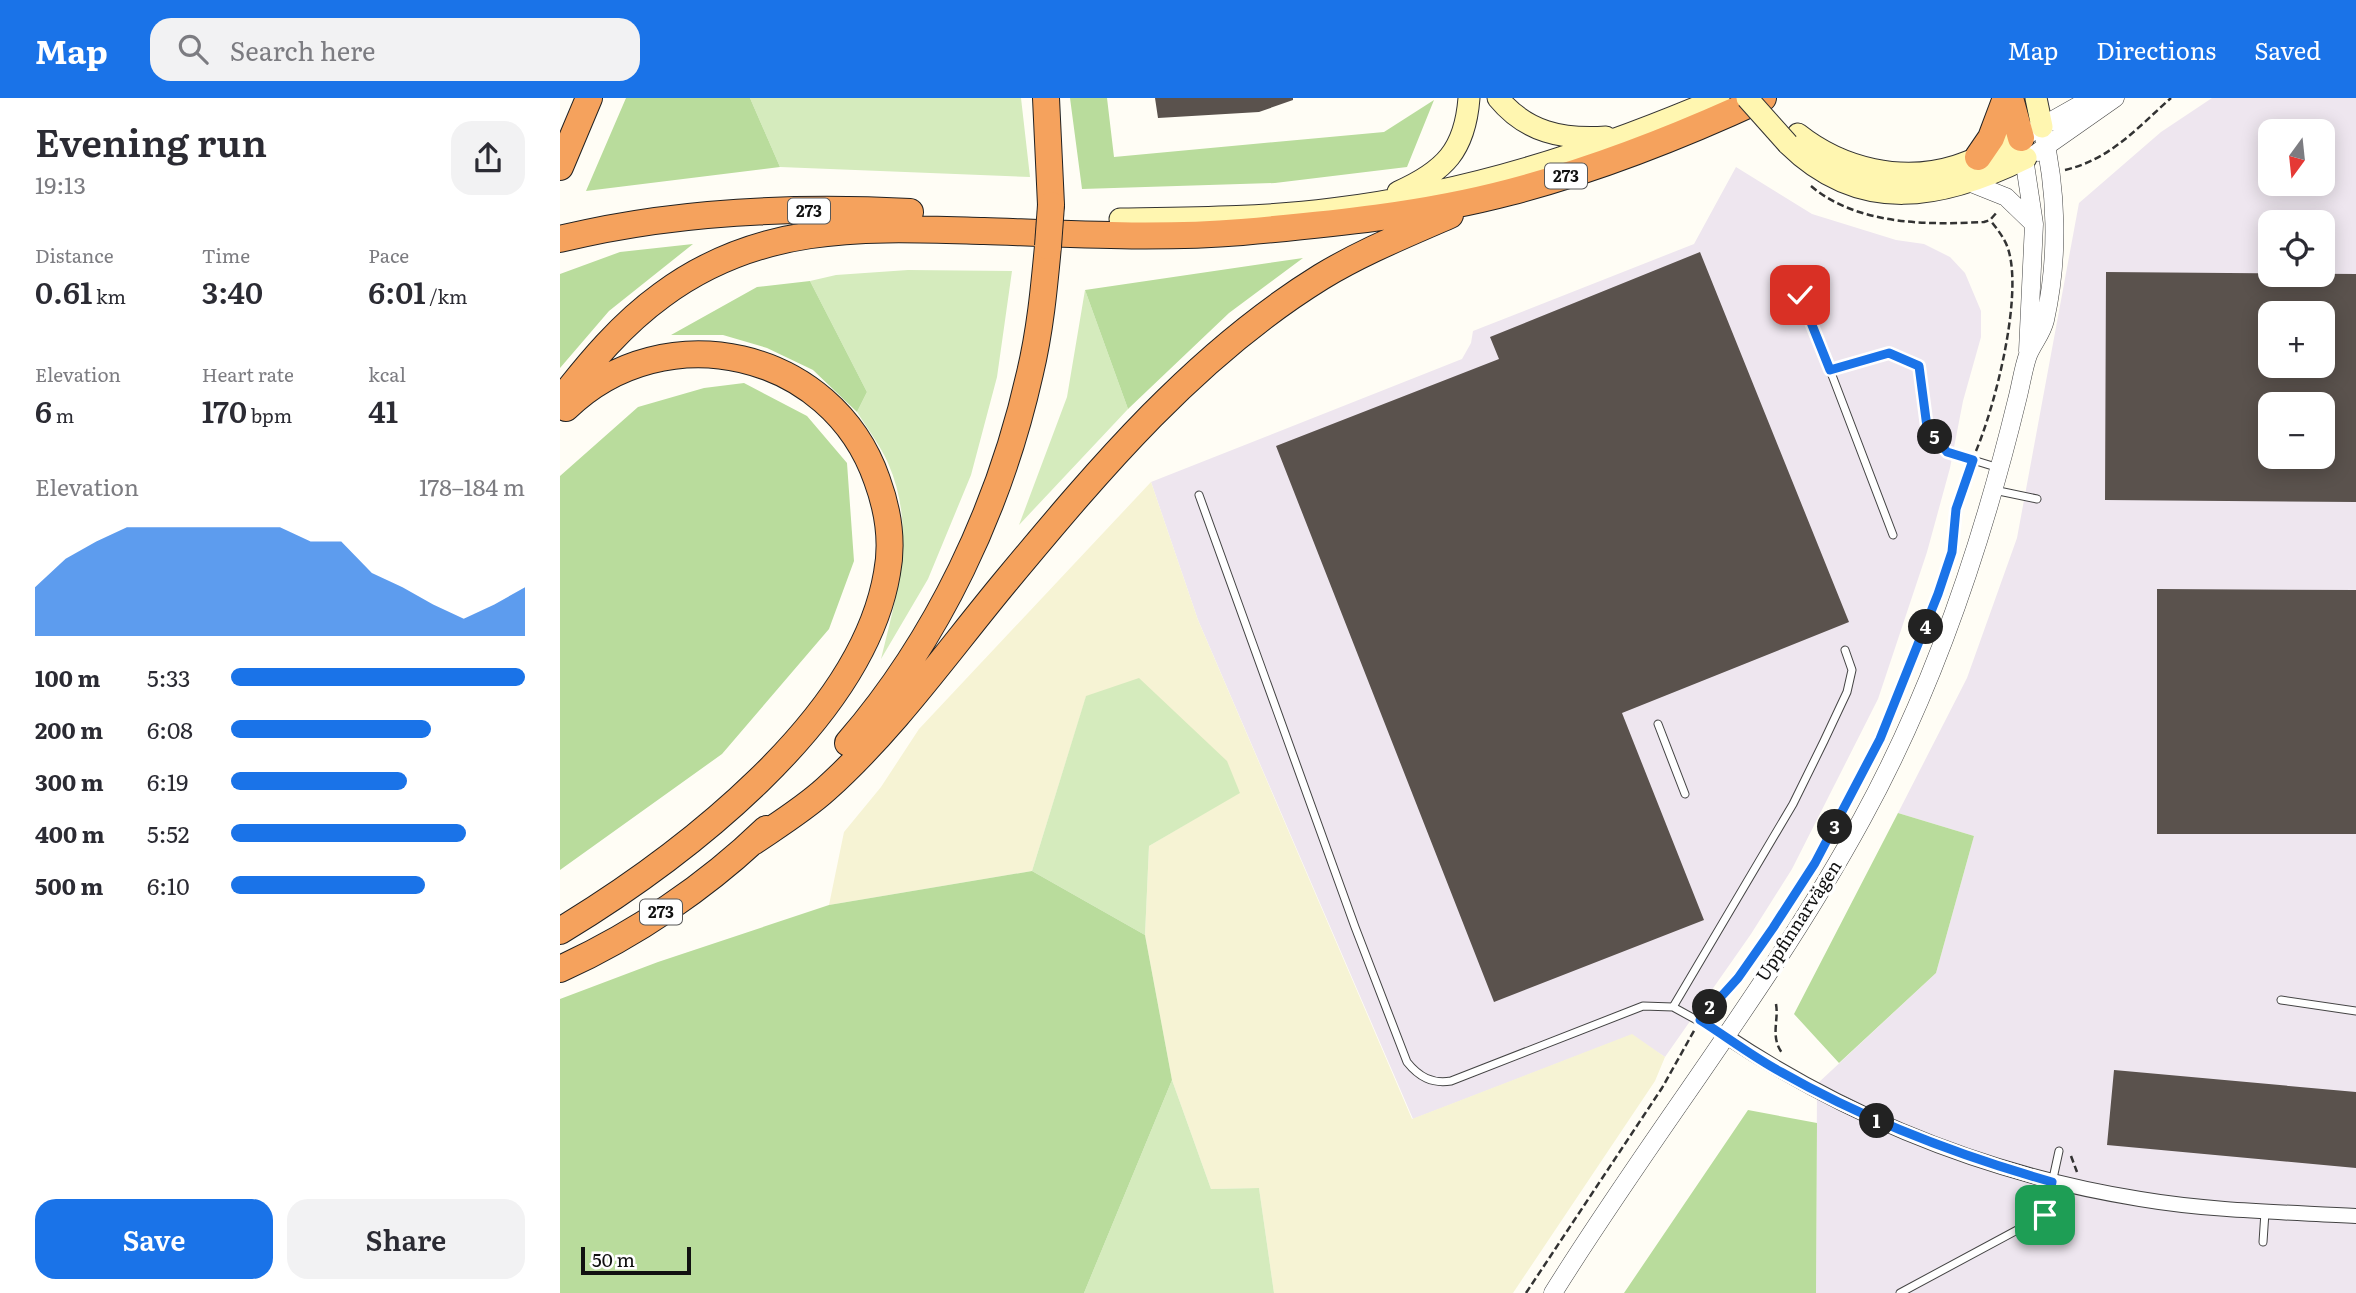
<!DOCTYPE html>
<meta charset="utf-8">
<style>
body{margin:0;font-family:Literata,serif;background:#f2f2f3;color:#2b2b33;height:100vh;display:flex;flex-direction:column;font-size:26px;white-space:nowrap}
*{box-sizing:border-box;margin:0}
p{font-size:23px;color:#7c7c81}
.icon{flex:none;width:38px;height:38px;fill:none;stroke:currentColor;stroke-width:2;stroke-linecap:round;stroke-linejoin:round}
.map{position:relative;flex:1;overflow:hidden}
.sheet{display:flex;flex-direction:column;background:#fff;width:560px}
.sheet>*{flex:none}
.needle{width:46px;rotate:195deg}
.tools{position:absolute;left:1698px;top:21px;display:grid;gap:14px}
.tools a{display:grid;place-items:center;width:77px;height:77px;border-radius:14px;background:#fff;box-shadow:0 4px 18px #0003;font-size:35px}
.scale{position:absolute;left:21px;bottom:18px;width:110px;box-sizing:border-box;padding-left:7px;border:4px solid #111;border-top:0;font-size:19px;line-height:24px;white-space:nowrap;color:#111;-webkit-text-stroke:5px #fff;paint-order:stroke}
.pin{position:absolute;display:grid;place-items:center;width:60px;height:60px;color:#fff;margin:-30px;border-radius:14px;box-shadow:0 4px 10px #0006}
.km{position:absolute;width:35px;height:35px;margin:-18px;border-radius:50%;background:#222;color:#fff;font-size:19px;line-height:35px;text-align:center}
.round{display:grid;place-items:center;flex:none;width:74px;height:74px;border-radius:21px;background:#f2f2f3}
.headline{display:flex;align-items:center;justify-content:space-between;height:119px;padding:0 35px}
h1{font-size:38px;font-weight:600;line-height:52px}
.metrics{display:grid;grid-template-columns:repeat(3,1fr);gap:10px;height:119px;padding:7px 35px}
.metrics div{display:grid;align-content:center}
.metrics b{font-size:30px;font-weight:600}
.metrics small{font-size:19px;font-weight:400}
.metrics p{font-size:19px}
.chart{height:196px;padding:14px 35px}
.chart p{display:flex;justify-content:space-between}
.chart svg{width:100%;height:126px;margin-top:7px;fill:#1a73e8;opacity:.7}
.action{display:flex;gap:14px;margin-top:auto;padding:14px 35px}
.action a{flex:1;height:80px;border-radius:21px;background:#1a73e8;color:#fff;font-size:28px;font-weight:600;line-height:80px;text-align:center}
.action a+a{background:#f2f2f3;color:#2b2b33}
ul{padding:0 35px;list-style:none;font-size:23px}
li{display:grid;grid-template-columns:112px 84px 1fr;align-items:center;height:52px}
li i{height:18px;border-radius:9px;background:#1a73e8}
header{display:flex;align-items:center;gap:42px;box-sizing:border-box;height:98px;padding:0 35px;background:#1a73e8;color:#fff}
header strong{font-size:33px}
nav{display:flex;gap:38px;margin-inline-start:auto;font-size:24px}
.search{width:490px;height:63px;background:#f2f2f3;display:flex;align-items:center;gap:18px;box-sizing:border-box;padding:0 24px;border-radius:21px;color:#7c7c81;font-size:26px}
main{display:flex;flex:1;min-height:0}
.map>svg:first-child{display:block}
.industrial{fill:#eee6ef;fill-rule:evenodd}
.farmland{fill:#f6f3d4}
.green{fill:#d5ebbd}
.forest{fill:#b9dc9c}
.building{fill:#5a524d;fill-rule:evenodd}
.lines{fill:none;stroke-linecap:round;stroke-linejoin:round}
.service-casing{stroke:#444;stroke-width:9}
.minor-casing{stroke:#444;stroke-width:16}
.tertiary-casing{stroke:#444;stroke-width:19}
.secondary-casing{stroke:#333;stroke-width:23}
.motorway-casing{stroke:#222;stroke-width:28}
.path{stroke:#333;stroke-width:2.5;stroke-dasharray:7 3.5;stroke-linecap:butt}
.service{stroke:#fff;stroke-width:7}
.minor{stroke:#fff;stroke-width:14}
.tertiary{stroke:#fff;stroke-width:18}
.secondary{stroke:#fff6b0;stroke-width:21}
.motorway{stroke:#f5a25d;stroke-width:26}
.secondary-bridge-casing{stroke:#333;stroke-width:23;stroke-linecap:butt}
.motorway-bridge-casing{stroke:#222;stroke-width:28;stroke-linecap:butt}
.secondary-bridge{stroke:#fff6b0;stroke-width:21}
.motorway-bridge{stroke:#f5a25d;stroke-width:26}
.route-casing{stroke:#fff;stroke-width:14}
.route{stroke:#1a73e8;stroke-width:9}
.labels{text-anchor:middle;stroke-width:7;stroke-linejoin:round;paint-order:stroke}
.shield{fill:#fff;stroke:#585858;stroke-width:2}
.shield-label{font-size:16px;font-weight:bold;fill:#111}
.street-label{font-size:18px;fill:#111;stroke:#fff}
</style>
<header>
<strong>Map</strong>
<div class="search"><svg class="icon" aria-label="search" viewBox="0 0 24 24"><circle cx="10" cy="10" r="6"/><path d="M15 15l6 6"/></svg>Search here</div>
<nav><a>Map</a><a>Directions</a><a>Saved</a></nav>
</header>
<main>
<section class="sheet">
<div class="headline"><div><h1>Evening run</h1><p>19:13</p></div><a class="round"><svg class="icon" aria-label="share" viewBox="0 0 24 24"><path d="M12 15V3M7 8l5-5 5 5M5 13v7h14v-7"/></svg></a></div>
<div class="metrics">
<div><p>Distance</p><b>0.61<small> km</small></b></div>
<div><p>Time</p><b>3:40</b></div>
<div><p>Pace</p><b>6:01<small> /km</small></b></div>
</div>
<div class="metrics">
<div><p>Elevation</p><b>6<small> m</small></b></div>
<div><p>Heart rate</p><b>170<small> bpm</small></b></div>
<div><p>kcal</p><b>41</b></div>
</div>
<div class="chart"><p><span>Elevation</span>178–184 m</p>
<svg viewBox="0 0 160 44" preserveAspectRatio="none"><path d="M0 44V27L10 17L20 11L30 6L40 6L50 6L60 6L70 6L80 6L90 11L100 11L110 22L120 27L130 33L140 38L150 33L160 27V44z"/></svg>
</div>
<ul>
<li><b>100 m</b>5:33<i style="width:100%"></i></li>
<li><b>200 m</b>6:08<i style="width:68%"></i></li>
<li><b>300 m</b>6:19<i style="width:60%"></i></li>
<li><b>400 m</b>5:52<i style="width:80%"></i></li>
<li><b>500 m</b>6:10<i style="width:66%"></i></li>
</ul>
<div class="action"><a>Save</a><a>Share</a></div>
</section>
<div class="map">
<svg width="1796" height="1195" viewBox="0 0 1796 1195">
<rect width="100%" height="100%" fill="#fffdf5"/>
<path class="industrial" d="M1652 0H1796V1195H1256L1257 986 1376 875 1414 738 1338 715 1407 580 1457 440 1519 105 1601 34ZM1710 33H1762V86H1710ZM1710 124H1762V177H1710ZM1710 215H1762V268H1710ZM1710 306H1762V359H1710Z
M1176 69 1252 116 1336 142 1364 146 1390 159 1405 175 1421 213V239L1403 303 1390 370 1367 454 1318 601 1232 771 1191 836 1105 959 1071 937 853 1021 638 522 591 384 902 261 911 245 913 233 1134 146Z"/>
<path class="farmland" d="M591 384 638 522 852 1021 1072 936 1105 959 1095 983 953 1195H714L699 1090 651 1091 612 982 585 837 589 748 680 694 526 599 472 773 269 807 284 734 321 689 359 631Z"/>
<path class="green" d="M190 0H461L470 79 220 69Z
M348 172 452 173 437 279 411 377 368 481 321 561C337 495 357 431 328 365 320 347 307 330 297 314L307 294 250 183 276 177Z
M525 192 568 311 459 427 507 299Z
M579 580 667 663 680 695 589 748 585 837 472 773 526 598Z
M612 982 651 1091 699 1090 714 1195H524Z"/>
<path class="forest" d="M66 0H190L220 69 26 93Z
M510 0H547L554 59 824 34 874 2 847 69 715 85 522 91Z
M133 146 49 213 0 270V176L60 154Z
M743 160 669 215 568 311 525 192Z
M250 183 307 294 297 314 253 272 207 250 163 237H111L197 189Z
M184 285 247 318 287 365 294 463 269 531 162 656 0 772V378L78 309 144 290Z
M1338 715 1414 738 1376 875 1279 965 1234 916Z
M472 773 585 837 612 982 524 1195H0V901L98 864 269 807Z
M1188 1012 1257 1025 1256 1195H1064Z"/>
<path class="building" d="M595 0H733V2L699 14 598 20Z
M1140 154 1289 524 1062 615 1144 822 934 904 716 348 939 261 930 239Z
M1546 174 1796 176V404L1545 402ZM1710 215H1762V268H1710ZM1710 306H1762V359H1710Z
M1597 491 1796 492V736H1597Z
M1554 972 1796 994V1070L1547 1047Z"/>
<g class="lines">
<g class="service-casing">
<path id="service" d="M1240 197 1270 272
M1434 392 1477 401
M639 397 795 829 847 964C859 979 872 986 891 983L1083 908 1113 909 1164 937
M1333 437 1270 272 1329 255 1359 268 1367 329 1387 354 1439 370
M1098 626 1125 696
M1721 902 1796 913
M1113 909 1233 706 1264 643 1287 594 1292 572 1285 552
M1703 1144 1705 1114
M1340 1195 1485 1117 1499 1053"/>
</g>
<g class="minor-casing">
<path id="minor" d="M1164 937C1290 1021 1430 1077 1580 1101 1651 1113 1724 1114 1796 1118"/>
</g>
<g class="tertiary-casing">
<path id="tertiary" d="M1478 54 1555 0
M1411 85 1446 99 1474 126
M1468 253 1474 126 1461 40 1532 0
M993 1195C1092 1036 1212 886 1302 721 1374 590 1422 446 1457 302 1461 287 1463 271 1468 257 1473 245 1482 235 1485 222 1499 159 1497 91 1482 29"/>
</g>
<g class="secondary-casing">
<path id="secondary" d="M938 0C966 34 1002 42 1046 39
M1476 0 1482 29
M1238 36C1282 71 1342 85 1396 68 1418 61 1440 50 1461 40
M1228 46C1301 118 1383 101 1466 60
M838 94C885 73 905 52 909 0
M560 121C631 120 702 120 772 111 910 94 1032 54 1159 0"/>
</g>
<g class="motorway-casing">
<path id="motorway" d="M486 0 491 107
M1450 0 1461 40
M1418 59 1431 40 1446 0
M0 69 29 0
M0 141C114 113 233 108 350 114
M0 303C30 264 62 226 102 197 202 123 308 130 424 133 510 136 597 141 682 134 771 126 863 117 950 94 1038 71 1121 38 1203 0
M288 645C378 541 440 409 470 275 480 233 484 191 488 148
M193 744C218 727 244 711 266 691 334 630 388 553 446 483 540 370 635 257 761 179 802 154 847 136 890 117
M0 833C120 760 302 623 327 475 333 444 328 412 317 382 272 252 105 214 6 310
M0 871C75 837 147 788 206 731"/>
</g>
<path class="path" d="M1505 72C1551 61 1577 30 1611 0
M1251 88C1297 127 1366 127 1424 124L1430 122 1438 113
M1416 353C1435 308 1462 202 1449 154 1446 142 1438 132 1430 122
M1216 906C1219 923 1210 938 1222 955
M1146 914 1178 879 1255 765 1320 641 1378 496 1392 454 1396 411 1408 373
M1511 1058 1517 1074
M966 1195 1102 990 1135 931"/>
<use href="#service" class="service"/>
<use href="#minor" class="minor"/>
<use href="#tertiary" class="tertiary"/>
<use href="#secondary" class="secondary"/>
<use href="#motorway" class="motorway"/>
<g class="secondary-bridge-casing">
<path id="secondary-bridge" d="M1187 0 1228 46"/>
</g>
<g class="motorway-bridge-casing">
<path id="motorway-bridge" d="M488 148 491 107"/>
</g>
<use href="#secondary-bridge" class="secondary-bridge"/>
<use href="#motorway-bridge" class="motorway-bridge"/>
</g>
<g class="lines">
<g class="route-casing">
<path id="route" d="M1240 197 1270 272 1329 255 1359 268 1367 329 1387 354 1413 362 1396 411 1392 454 1378 496 1320 641 1255 765 1213 830 1178 880 1140 922C1167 939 1193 959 1221 974 1307 1023 1397 1057 1492 1084L1485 1117"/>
</g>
<use href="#route" class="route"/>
</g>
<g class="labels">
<g class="shield">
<rect x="985" y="65.5" width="42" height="25" rx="5"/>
<rect x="228" y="100.5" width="42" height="25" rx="5"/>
<rect x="80" y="801.5" width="42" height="25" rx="5"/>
</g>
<g class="shield-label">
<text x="1006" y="84">273</text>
<text x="249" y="119">273</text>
<text x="101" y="820">273</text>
</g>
<g class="street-label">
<text transform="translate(1239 823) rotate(-57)" y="6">Uppfinnarvägen</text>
</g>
</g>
</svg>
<div class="tools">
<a><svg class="needle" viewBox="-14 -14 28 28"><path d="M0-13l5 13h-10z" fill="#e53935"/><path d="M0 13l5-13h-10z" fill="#7c7c81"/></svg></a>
<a><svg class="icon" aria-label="locate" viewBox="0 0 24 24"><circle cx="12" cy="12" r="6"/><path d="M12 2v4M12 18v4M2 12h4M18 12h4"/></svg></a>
<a>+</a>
<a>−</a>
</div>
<div class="scale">50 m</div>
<div class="pin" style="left:1485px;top:1117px;background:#1e9e55"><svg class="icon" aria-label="arrive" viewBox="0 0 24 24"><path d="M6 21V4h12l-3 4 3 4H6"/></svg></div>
<div class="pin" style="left:1240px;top:197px;background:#d93025"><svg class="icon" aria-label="check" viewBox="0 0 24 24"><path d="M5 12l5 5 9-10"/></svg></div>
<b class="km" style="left:1317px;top:1023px">1</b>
<b class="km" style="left:1150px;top:909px">2</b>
<b class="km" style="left:1275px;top:729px">3</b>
<b class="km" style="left:1366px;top:529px">4</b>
<b class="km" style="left:1375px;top:339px">5</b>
</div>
</main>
